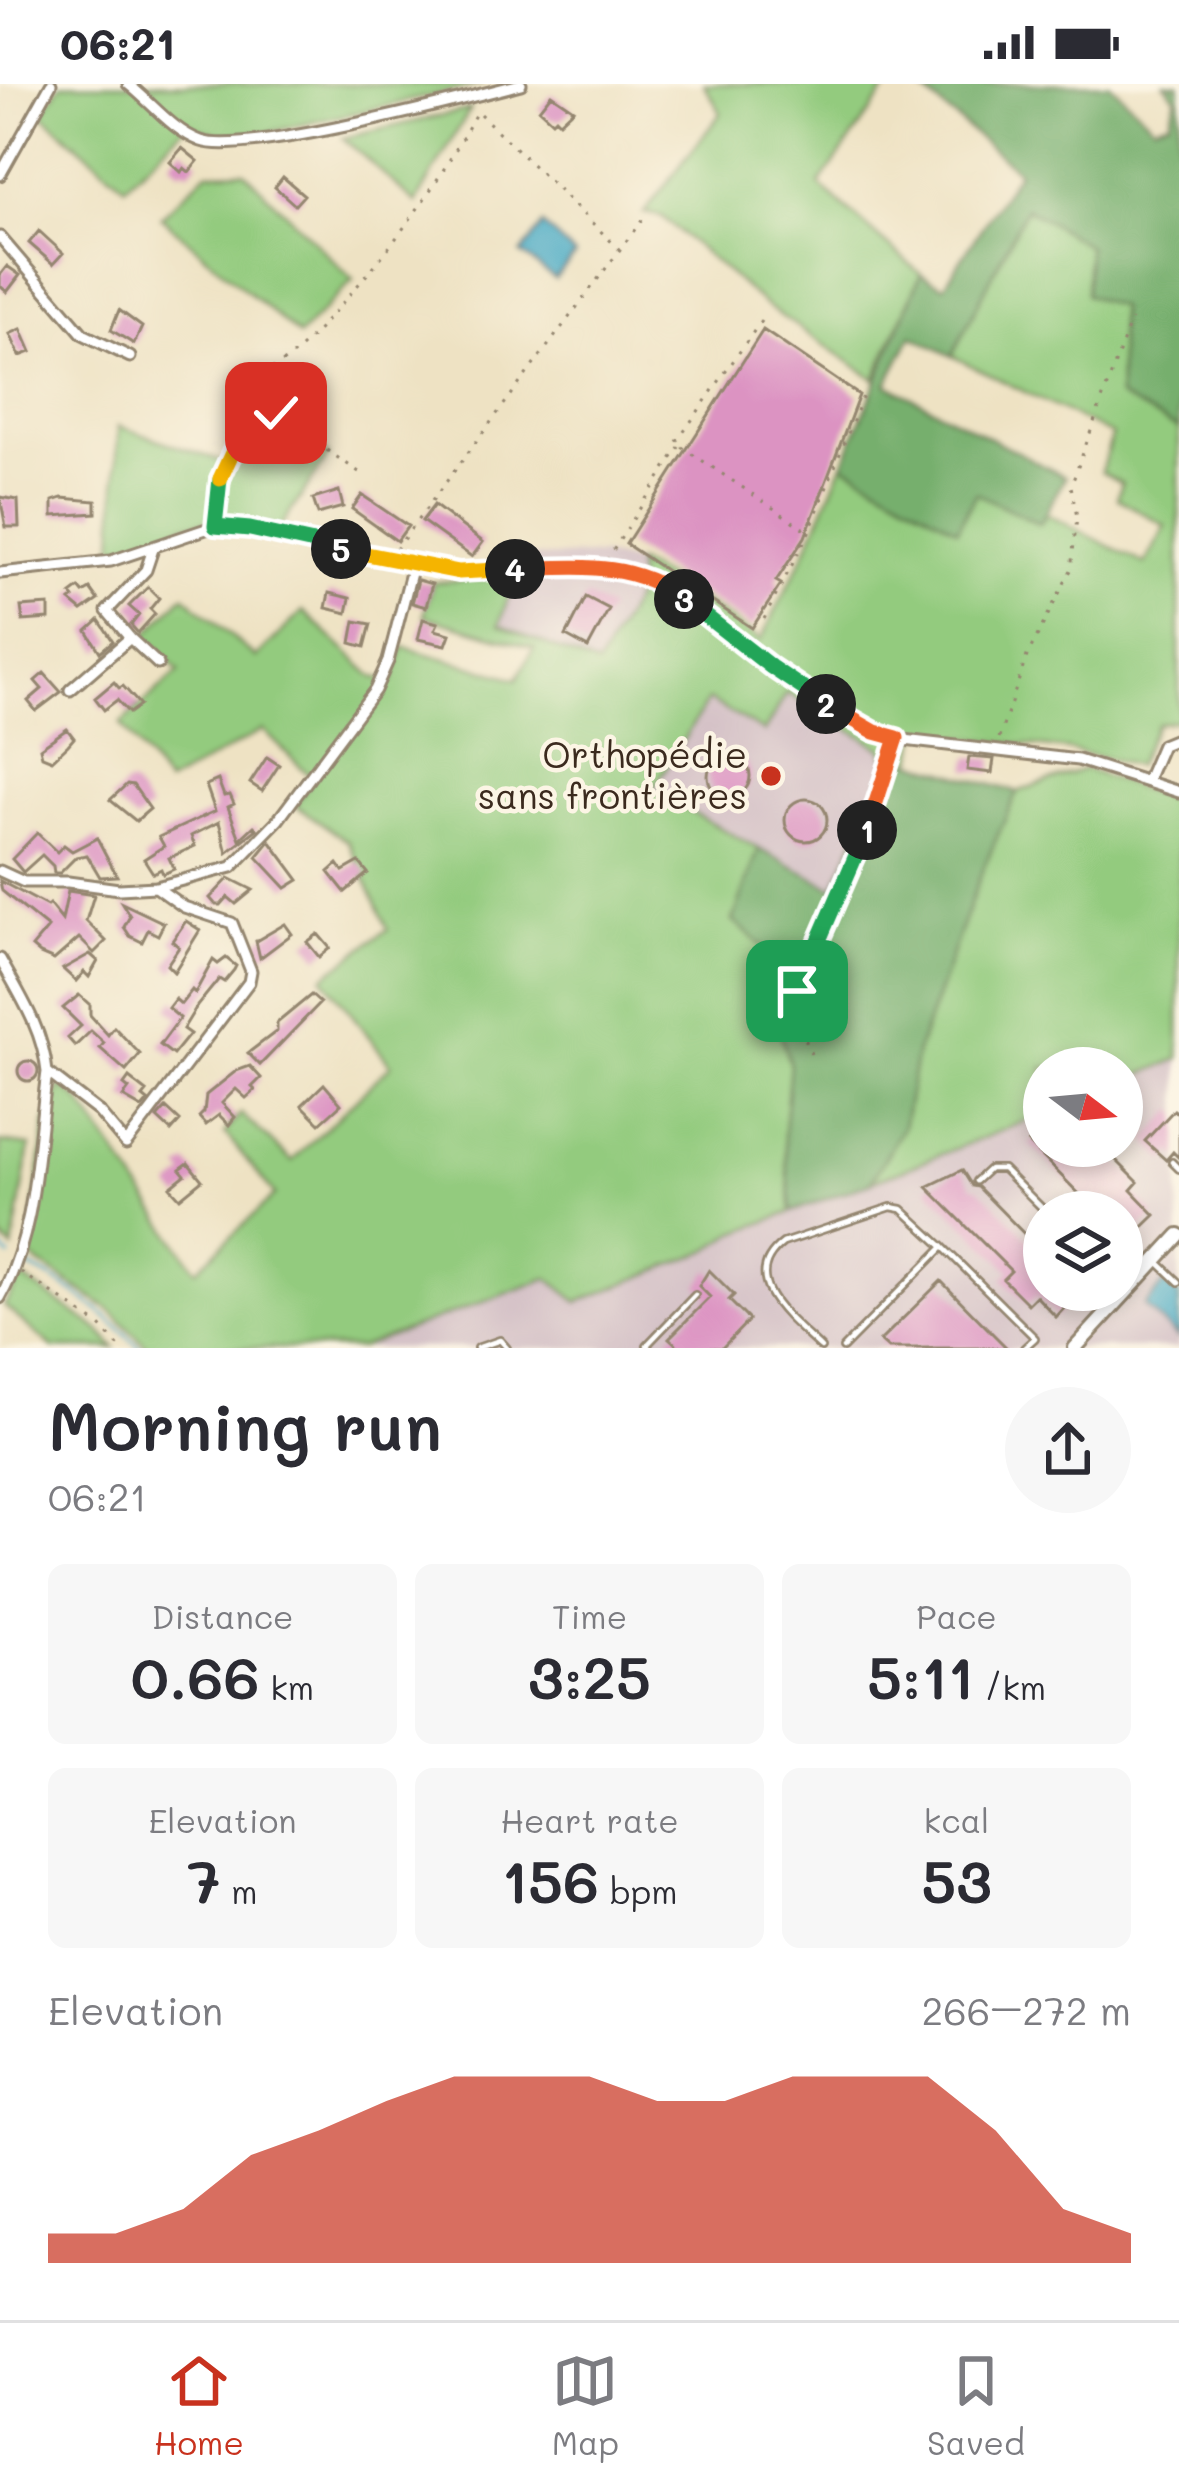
<!DOCTYPE html>
<meta charset="utf-8">
<style>
body{margin:0;font-family:Mali,sans-serif;background:#f7f7f7;color:#2b2b33;height:100vh;display:flex;flex-direction:column;font-size:45px;white-space:nowrap}
*{box-sizing:border-box;margin:0}
p{font-size:39px;color:#7c7c81}
.icon{flex:none;width:66px;height:66px;fill:none;stroke:currentColor;stroke-width:2;stroke-linecap:round;stroke-linejoin:round}
.map{position:relative;height:1264px;overflow:hidden}
.drawer{display:flex;flex-direction:column;background:#fff;flex:1}
.drawer>*{flex:none}
.needle{width:78px;rotate:106deg}
.buttons{position:absolute;left:1023px;top:963px;display:grid;gap:24px}
.buttons a{display:grid;place-items:center;width:120px;height:120px;border-radius:50%;background:#fff;box-shadow:0 6px 18px #0003;font-size:60px}
.pin{position:absolute;display:grid;place-items:center;width:102px;height:102px;color:#fff;margin:-51px;border-radius:24px;box-shadow:0 6px 18px #0006}
.km{position:absolute;width:60px;height:60px;margin:-30px;border-radius:50%;background:#222;color:#fff;font-size:33px;line-height:60px;text-align:center}
.round{display:grid;place-items:center;flex:none;width:126px;height:126px;border-radius:63px;background:#f7f7f7}
.overview{display:flex;align-items:center;justify-content:space-between;height:204px;padding:0 48px}
h1{font-size:66px;font-weight:600;line-height:90px}
.metrics{display:grid;grid-template-columns:repeat(3,1fr);gap:18px;height:204px;padding:12px 48px}
.metrics div{display:grid;align-content:center;border-radius:18px;background:#f7f7f7;text-align:center}
.metrics b{font-size:60px;font-weight:600}
.metrics small{font-size:33px;font-weight:400}
.metrics p{font-size:33px}
.chart{height:336px;padding:24px 48px}
.chart p{display:flex;justify-content:space-between}
.chart svg{width:100%;height:216px;margin-top:12px;fill:#c8321e;opacity:.7}
.status{display:flex;justify-content:space-between;align-items:center;height:84px;padding:0 60px;background:#fff;direction:ltr}
.status svg{height:33px;fill:currentColor}
.tab-bar{display:flex;justify-content:space-around;align-items:center;height:168px;border-top:3px solid #e1e1e2;background:#fff;font-size:33px;color:#7c7c81}
.tab-bar a{display:grid;justify-items:center;gap:6px}
.tab-bar .on{color:#c8321e}
.map>svg:first-child{display:block}
.industrial{fill:#d2bec5;fill-rule:evenodd}
.green{fill:#93cb7e;stroke:#677a4e;stroke-width:3}
.forest{fill:#76af6d;stroke:#586c46;stroke-width:3}
.water{fill:#43a7c3;stroke:#3f6870;stroke-width:3}
.lines{fill:none;stroke-linecap:round;stroke-linejoin:round}
.stream{stroke:#43a7c3;stroke-width:3}
.building{fill:#dc93c2}
.service-casing{stroke:#948670;stroke-width:10}
.minor-casing{stroke:#948670;stroke-width:15}
.tertiary-casing{stroke:#948670;stroke-width:18}
.path{stroke:#948670;stroke-width:3;stroke-dasharray:3 9;stroke-linecap:butt}
.service{stroke:#fff;stroke-width:4.5}
.minor{stroke:#fff;stroke-width:9}
.tertiary{stroke:#fff;stroke-width:12}
.split-1-casing{stroke:#fff;stroke-width:24}
.split-2-casing{stroke:#fff;stroke-width:24}
.split-3-casing{stroke:#fff;stroke-width:24}
.split-4-casing{stroke:#fff;stroke-width:24}
.split-5-casing{stroke:#fff;stroke-width:24}
.split-6-casing{stroke:#fff;stroke-width:24}
.split-7-casing{stroke:#fff;stroke-width:24}
.split-1{stroke:#22a559;stroke-width:15}
.split-2{stroke:#f0652b;stroke-width:15}
.split-3{stroke:#22a559;stroke-width:15}
.split-4{stroke:#f0652b;stroke-width:15}
.split-5{stroke:#f5b400;stroke-width:15}
.split-6{stroke:#22a559;stroke-width:15}
.split-7{stroke:#f5b400;stroke-width:15}
.poi-dot{fill:#c8321e;stroke:#fcf5e5;stroke-width:4.5}
.labels{text-anchor:middle;stroke-width:9;stroke-linejoin:round;paint-order:stroke}
.poi-label{font-size:36px;fill:#3b2a1e;stroke:#fcf5e5;text-anchor:end}
</style>
<div class="status"><b>06:21</b><svg viewBox="0 0 49 12"><path d="M0 12V9h3v3zM5 12V6h3v6zM10 12V3h3v9zM15 12V0h3v12zM26 1h20v11H26zM47 4h2v5h-2z"/></svg></div>
<div class="map">
<svg width="1179" height="1264" viewBox="0 0 1179 1264">
<rect width="100%" height="100%" fill="#fcf5e5"/>
<filter id="ink" filterUnits="userSpaceOnUse"><feTurbulence type="fractalNoise" baseFrequency=".00833" numOctaves="2"/><feDisplacementMap in="SourceGraphic" scale="24" xChannelSelector="R" yChannelSelector="G"/><feConvolveMatrix kernelMatrix="1 2 1 2 8 2 1 2 1" color-interpolation-filters="sRGB"/></filter>
<filter id="wash" filterUnits="userSpaceOnUse"><feTurbulence type="fractalNoise" baseFrequency=".004" numOctaves="4" result="noise"/><feDisplacementMap in="SourceGraphic" scale="48" xChannelSelector="R" yChannelSelector="G"/><feGaussianBlur stdDeviation="2.7" result="paint"/><feColorMatrix in="noise" values="0 0 0 0 0 0 0 0 0 0 0 0 0 0 0 0 0 1.4 0 .05"/><feComposite in="paint" operator="in"/></filter>
<g filter="url(#wash)">
<rect width="100%" height="100%" fill="#eee2c3"/>
<path class="industrial" d="M598 471 636 479 638 509 598 583 498 541 515 493 513 473Z
M786 608 882 664 887 677 834 804 652 708 708 616Z
M1179 975V1264H359L548 1194 707 1167 733 1150 1044 1030V1062H1122V998ZM1044 1128H1122V1206H1044Z"/>
<path class="green" d="M61 0H484L270 48 224 51 187 41 125 102 42 30Z
M704 0H890L819 101 921 190 875 295 765 221 661 132 644 129 721 29Z
M470 25 416 119 343 54Z
M244 87 353 196 299 252 161 133 207 88Z
M1026 123 1088 162 1119 223V312L1179 345V636L1157 640 1136 682 1068 666 918 648 914 679 892 672 887 677 882 664 787 609 764 648 708 616 652 707 759 765 733 837 789 874 775 930 790 981 784 1050 792 1128 733 1150 707 1167 578 1218 548 1194 359 1264H148L111 1227 28 1172 46 1039 61 1001 80 1017 196 1186 275 1111 225 1049 241 1030 292 1077 391 981 323 893 388 845 348 757 295 721 313 695 263 646 167 700 121 640 179 587 144 553 184 511 256 574 303 527 374 593 393 597 403 563 517 595 534 564 424 532 433 498 515 493 499 541 597 582 638 509 636 479 673 497 761 556 804 471 843 380 956 444 976 409 1040 440 1046 430 1145 480 1166 442 1117 414 1122 399 1101 388 1112 351 952 272Z
M257 318 329 371 280 444 215 436 186 440 154 456 114 464 118 342 230 380Z
M1084 685 1179 718V975L1122 998V984H1044V1030L871 1098 903 1043 917 967 982 787 1017 708Z
M0 1058 30 1062 13 1165 0 1154Z
M21 1193 98 1245 115 1264H53L4 1222Z"/>
<path class="forest" d="M915 0H1110L1154 41 1169 36 1176 14 1165 0H1179V345L1119 313V223L1086 211 1088 162 1026 124 952 272 912 252 887 300 1065 393 1040 440 976 409 957 445 843 380 921 190 944 202 1018 87Z
M892 672 1017 708 982 787 917 967 903 1043 871 1098 792 1128 784 1050 790 981 775 930 789 874 768 867 733 837 759 765 834 804Z"/>
<path class="water" d="M543 141 575 171 555 195 521 170Z
M1165 1199 1179 1212V1254L1144 1222Z"/>
<g class="lines">
<path class="stream" d="M0 1164 10 1173
M25 1181C70 1202 106 1229 140 1264"/>
</g>
<g id="blocks">
<path class="building" d="M551 10 573 25 559 38 555 34 552 37 539 25Z
M182 64 198 77 189 88 184 84 181 88 170 78Z
M283 93 304 111 295 121 275 103Z
M39 147 63 169 53 180 29 159Z
M7 182 20 191 7 208 0 202V191Z
M119 226 142 243 134 260 111 246Z
M21 245 31 268 20 272 10 250Z
M763 246 859 311 805 453 776 497 781 500 752 544 626 460Z
M339 407 343 423 318 430 313 415Z
M362 411 408 442 397 457 352 425Z
M0 413 18 416 19 443H6Z
M62 414 96 417V429L53 432V417Z
M434 421 483 458 472 473 422 437Z
M418 496 432 500 426 523 412 519Z
M148 503 159 514 150 525 155 530 138 549 131 541 139 531 129 522Z
M79 504 83 509 90 505 98 516 82 527 70 517 74 514 71 510Z
M329 509 350 514 347 529 326 524Z
M586 513 609 525 588 564 566 552Z
M49 521V535L23 537 21 523Z
M423 535 438 539 435 546 450 550 446 561 418 555Z
M99 536 113 557 100 568 87 547Z
M355 537 371 540 365 563 351 559Z
M44 589 61 608 36 627 28 617 42 605 35 597Z
M114 598 119 604 123 602 140 621 129 629 117 616 104 626 95 614Z
M67 645 74 654 68 661 52 676 42 672 40 664Z
M708 692a21 21 0 1 1 42 0a21 21 0 1 1-42 0Z
M267 673 279 681 262 707 250 699Z
M969 673 994 675 992 689 967 686Z
M218 696 224 712 230 711 234 720 228 723 240 755 254 742 257 745 227 769 219 738 191 752 195 762 169 774 174 785 163 790 161 785 153 789 144 775 164 762 159 753 215 727 206 701Z
M127 700 133 701 150 725 136 737 110 716Z
M785 736a21 21 0 1 1 42 0a21 21 0 1 1-42 0Z
M37 749 57 768 64 761 72 767 97 754 117 792 100 793 87 771 76 773 60 789H54L53 782 42 771 23 788 12 775Z
M270 757 299 796 286 804 257 773Z
M359 778 368 789 345 808 329 788 338 780 343 787Z
M229 794 253 806 236 820 228 813 221 821H216L210 814Z
M0 797 47 822 49 820 62 836 68 807 94 811 86 837 106 857 94 869 79 854 54 876 40 870 32 863 48 844 2 807Z
M122 819 164 839 158 851 148 846 142 858 130 852 124 843 130 832Z
M186 837 200 846 174 888 167 881 179 863 172 857Z
M285 840 292 850 260 874 256 857Z
M318 850 330 864 319 873 307 858Z
M90 870 98 877 89 893 84 888 76 897 63 885Z
M226 874 236 882 234 886 224 898 219 895 197 922 183 945 190 950 173 971 160 961 180 934 168 924 175 915 181 920 192 906 195 909 213 876 218 880Z
M79 911 90 921V931L108 951 114 943 140 970 126 987 100 964 104 959 91 947 75 962 68 954 81 942 63 924Z
M311 911 320 919 260 981 248 969 277 947V939Z
M18 987a10 10 0 1 1 20 0a10 10 0 1 1-20 0Z
M250 982 261 994 252 1003 255 1006 246 1014 236 1005 222 1019 235 1033 229 1041 219 1031 206 1041 199 1033 204 1028 206 1011 236 987Z
M129 994 147 1008 143 1013 148 1017 142 1024 123 1013 129 1005 124 1001Z
M324 1000 341 1020 320 1039 302 1021Z
M166 1024 180 1037 171 1047 157 1034Z
M1174 1026 1179 1030V1074L1173 1068 1166 1076 1145 1057Z
M1044 1052V1062H1086L1098 1074 1106 1066 1138 1098 1131 1106 1155 1131 1122 1163V1128H1097L1029 1059Z
M188 1079 202 1096 180 1114 170 1103 185 1091 180 1085Z
M962 1086 972 1102 978 1103 1044 1170V1206H1081L1056 1233 1036 1212 1028 1220 1003 1195 1011 1187 927 1103Z
M709 1186 734 1211 729 1216 749 1236 722 1264H680L669 1254 710 1213 699 1202Z
M941 1197 994 1251 1007 1264H888L880 1257Z"/>
</g>
</g>
<g filter="url(#ink)">
<use href="#blocks" fill-opacity="0" stroke="#948670" stroke-width="3"/>
<g class="lines">
<g class="service-casing">
<path id="service" d="M1172 1078 1179 1085
M976 1097 989 1085H1003L1046 1128
M1160 1180 1179 1198
M477 1264 500 1256 507 1264
M649 1264 647 1261 695 1211
M821 1264C793 1237 735 1196 783 1159L891 1123 902 1125 943 1163
M843 1264 943 1163 1035 1254 1024 1264"/>
</g>
<g class="minor-casing">
<path id="minor" d="M128 0C151 18 173 47 201 57 244 73 466 14 521 0
M0 91 51 0
M0 153 83 250 130 273
M0 489 111 477 215 442 250 445 413 481 459 487 598 482 634 488 667 502 771 583 875 648 904 656 1078 676 1179 708
M130 554 158 580
M70 606 130 554 107 527 146 486 153 465
M1147 696 1162 661 1179 654
M0 787 24 798H68L119 805 156 803 232 783 278 736 375 606 388 577 413 481
M0 875C20 911 43 946 47 988 37 1061 37 1149 0 1214
M47 988 99 1028 126 1060 249 898 251 887 232 839 184 823 156 803"/>
</g>
<g class="tertiary-casing">
<path id="tertiary" d="M1075 1264 1179 1151"/>
</g>
<path class="path" d="M480 30 619 165
M761 237 676 359 809 448
M257 319 362 390
M216 429 220 392 273 284C298 272 316 248 335 227 393 163 437 103 477 27
M396 465 645 132
M607 476 679 363
M764 535 809 448 863 312
M999 654 1027 572 1071 486 1077 433 1071 402 1131 236
M811 970 795 929 797 907 811 869 856 775 896 662
M21 1188 100 1242 120 1264"/>
<use href="#service" class="service"/>
<use href="#minor" class="minor"/>
<use href="#tertiary" class="tertiary"/>
</g>
</g>
<g class="lines" filter="url(#ink)">
<g class="split-1-casing">
<path id="split-1" d="M797 907 867 746"/>
</g>
<g class="split-2-casing">
<path id="split-2" d="M826 620 875 648 897 654 867 746"/>
</g>
<g class="split-3-casing">
<path id="split-3" d="M684 515 771 583 826 620"/>
</g>
<g class="split-4-casing">
<path id="split-4" d="M515 485C579 483 629 476 684 515"/>
</g>
<g class="split-5-casing">
<path id="split-5" d="M341 465 459 488 515 485"/>
</g>
<g class="split-6-casing">
<path id="split-6" d="M220 395 215 442 250 445 341 465"/>
</g>
<g class="split-7-casing">
<path id="split-7" d="M220 395 255 319 276 329"/>
</g>
<use href="#split-1" class="split-1"/>
<use href="#split-2" class="split-2"/>
<use href="#split-3" class="split-3"/>
<use href="#split-4" class="split-4"/>
<use href="#split-5" class="split-5"/>
<use href="#split-6" class="split-6"/>
<use href="#split-7" class="split-7"/>
</g>
<circle class="poi-dot" cx="771" cy="692" r="12"/>
<g class="labels">
<g class="poi-label">
<text x="747" y="684">Orthopédie<tspan x="747" dy="41">sans frontières</tspan></text>
</g>
</g>
</svg>
<div class="buttons">
<a><svg class="needle" viewBox="-14 -14 28 28"><path d="M0-13l5 13h-10z" fill="#e53935"/><path d="M0 13l5-13h-10z" fill="#7c7c81"/></svg></a>
<a><svg class="icon" aria-label="layers" viewBox="0 0 24 24"><path d="M12 4l9 5-9 5-9-5zM3 14l9 5 9-5"/></svg></a>
</div>
<div class="pin" style="left:797px;top:907px;background:#1e9e55"><svg class="icon" aria-label="arrive" viewBox="0 0 24 24"><path d="M6 21V4h12l-3 4 3 4H6"/></svg></div>
<div class="pin" style="left:276px;top:329px;background:#d93025"><svg class="icon" aria-label="check" viewBox="0 0 24 24"><path d="M5 12l5 5 9-10"/></svg></div>
<b class="km" style="left:867px;top:746px">1</b>
<b class="km" style="left:826px;top:620px">2</b>
<b class="km" style="left:684px;top:515px">3</b>
<b class="km" style="left:515px;top:485px">4</b>
<b class="km" style="left:341px;top:465px">5</b>
</div>
<section class="drawer">
<div class="overview"><div><h1>Morning run</h1><p>06:21</p></div><a class="round"><svg class="icon" aria-label="share" viewBox="0 0 24 24"><path d="M12 15V3M7 8l5-5 5 5M5 13v7h14v-7"/></svg></a></div>
<div class="metrics">
<div><p>Distance</p><b>0.66<small> km</small></b></div>
<div><p>Time</p><b>3:25</b></div>
<div><p>Pace</p><b>5:11<small> /km</small></b></div>
</div>
<div class="metrics">
<div><p>Elevation</p><b>7<small> m</small></b></div>
<div><p>Heart rate</p><b>156<small> bpm</small></b></div>
<div><p>kcal</p><b>53</b></div>
</div>
<div class="chart"><p><span>Elevation</span>266–272 m</p>
<svg viewBox="0 0 160 44" preserveAspectRatio="none"><path d="M0 44V38L10 38L20 33L30 22L40 17L50 11L60 6L70 6L80 6L90 11L100 11L110 6L120 6L130 6L140 17L150 33L160 38V44z"/></svg>
</div>
</section>
<nav class="tab-bar">
<a class="on"><svg class="icon" aria-label="home" viewBox="0 0 24 24"><path d="M3 11l9-7 9 7M6 9v11h12V9"/></svg>Home</a>
<a><svg class="icon" aria-label="map" viewBox="0 0 24 24"><path d="M3 6l6-2 6 2 6-2v14l-6 2-6-2-6 2zM9 4v14M15 6v14"/></svg>Map</a>
<a><svg class="icon" aria-label="saved" viewBox="0 0 24 24"><path d="M7 4h10v16l-5-4-5 4z"/></svg>Saved</a>
</nav>
